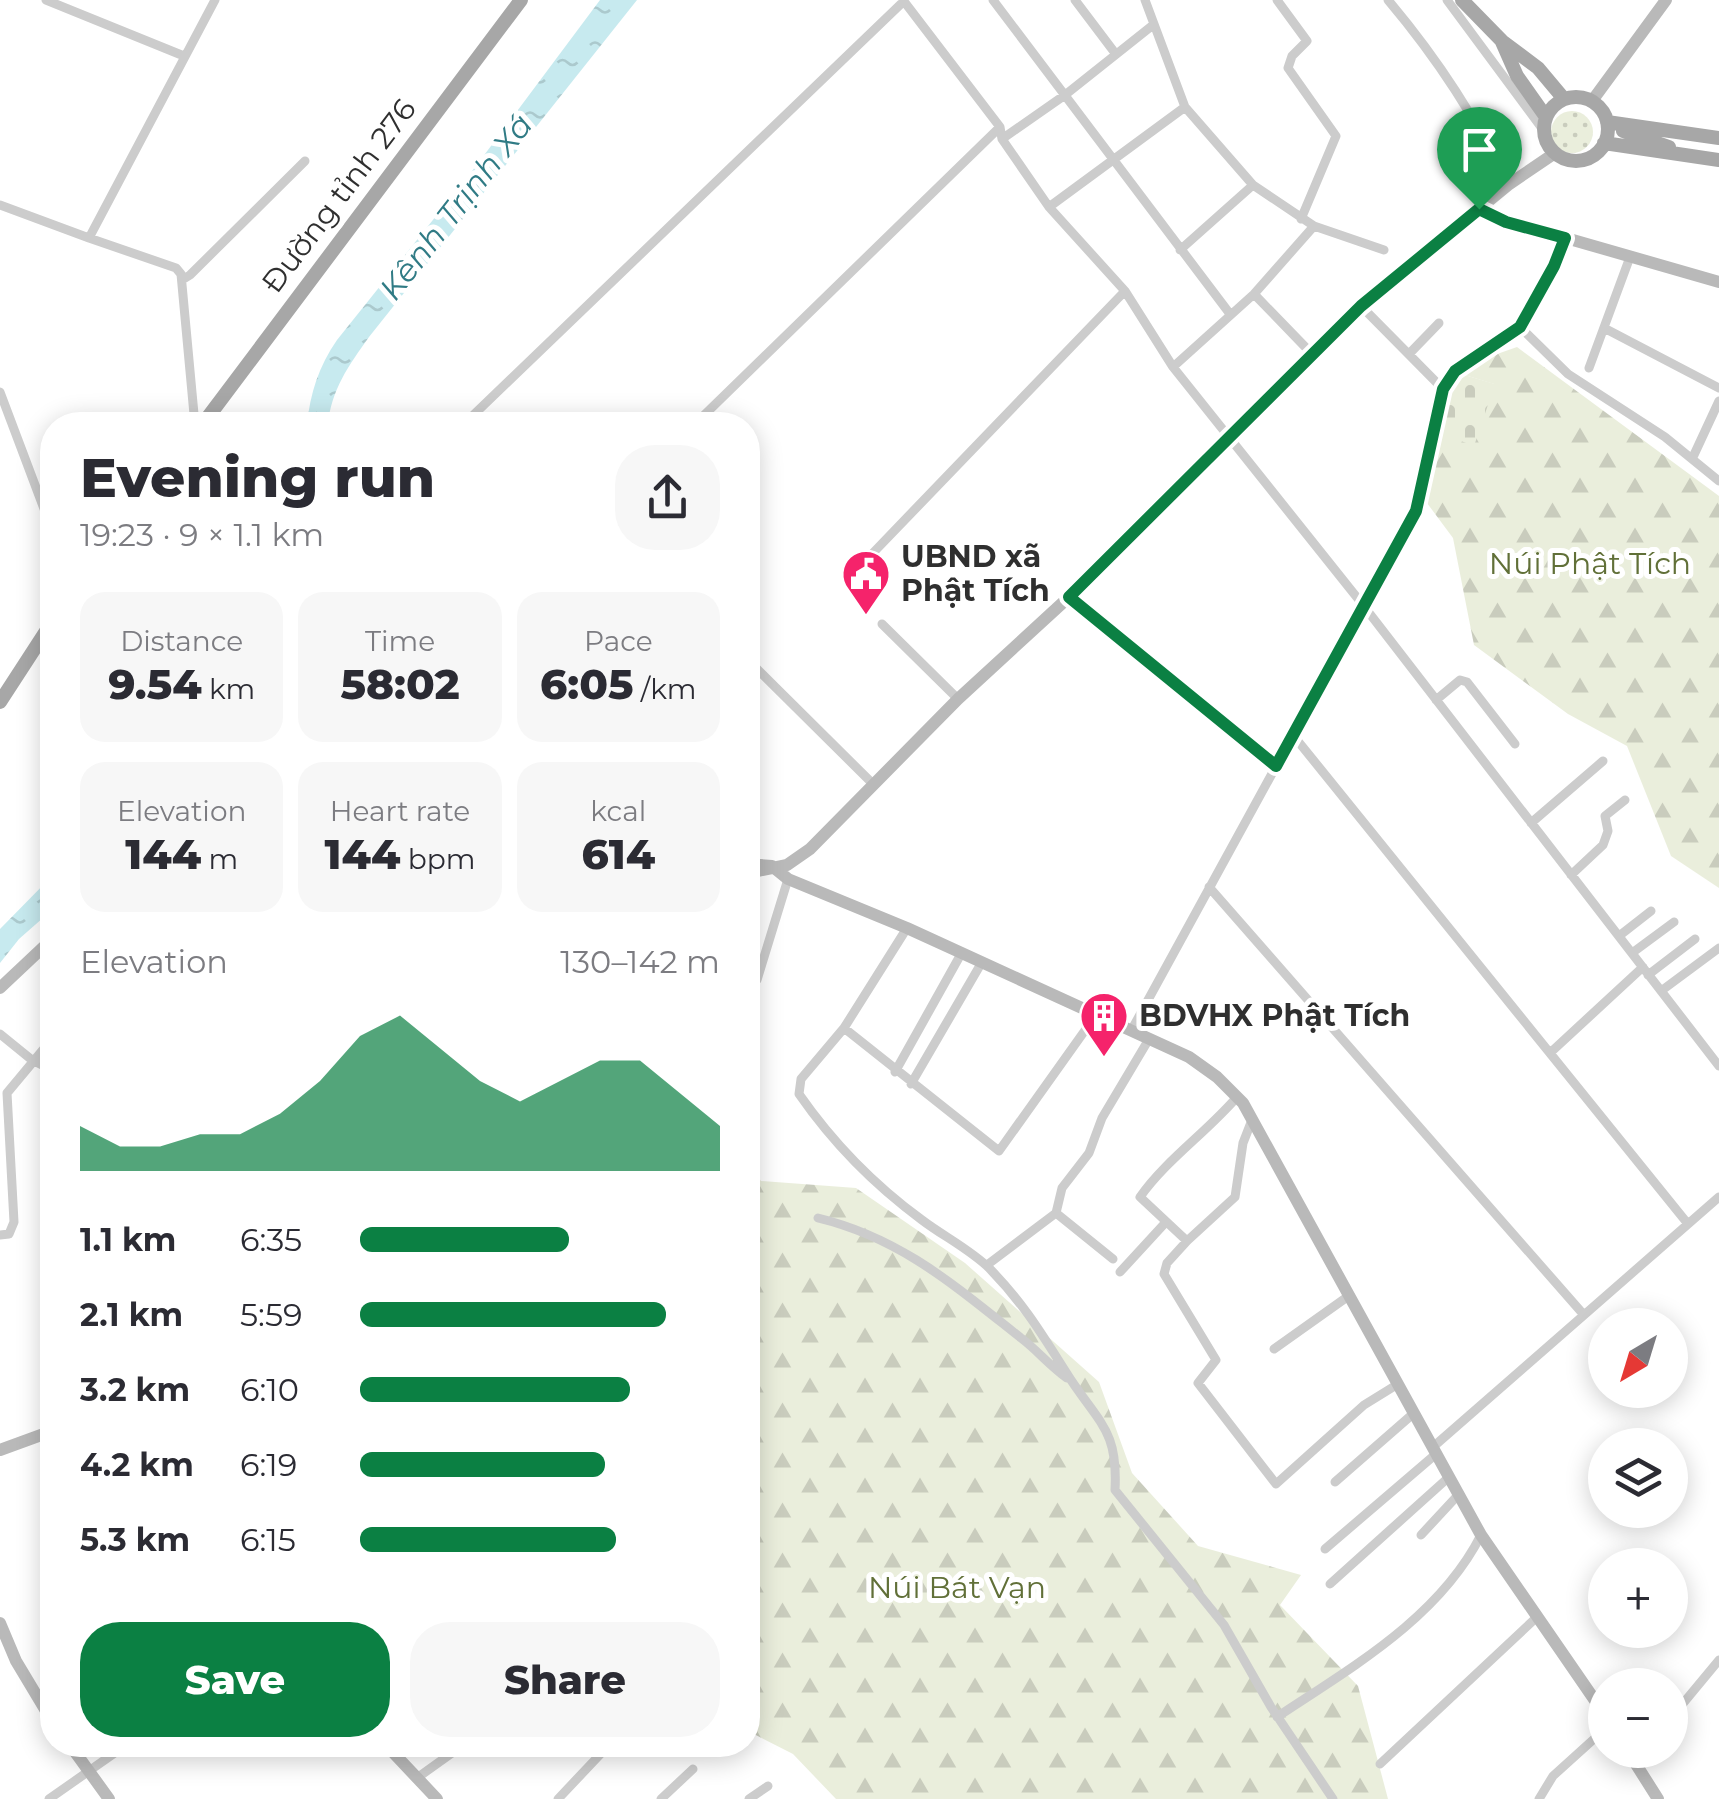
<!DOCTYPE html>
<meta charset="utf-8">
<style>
body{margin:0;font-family:Montserrat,sans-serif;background:#f7f7f7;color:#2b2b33;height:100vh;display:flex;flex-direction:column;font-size:38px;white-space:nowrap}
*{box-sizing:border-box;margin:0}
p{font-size:32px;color:#7c7c81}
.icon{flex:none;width:55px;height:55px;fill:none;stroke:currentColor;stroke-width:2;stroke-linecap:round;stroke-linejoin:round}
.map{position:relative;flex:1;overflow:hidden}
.panel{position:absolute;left:40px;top:412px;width:720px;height:1345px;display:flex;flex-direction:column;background:#fff;border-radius:40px;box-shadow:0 5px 25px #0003}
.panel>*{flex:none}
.needle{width:65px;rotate:218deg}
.buttons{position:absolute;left:1588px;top:1308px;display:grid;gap:20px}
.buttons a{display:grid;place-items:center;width:100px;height:100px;border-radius:50%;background:#fff;box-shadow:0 5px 25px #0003;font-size:50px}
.pin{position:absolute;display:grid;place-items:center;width:85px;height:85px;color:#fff;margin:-102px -42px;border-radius:50% 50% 50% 0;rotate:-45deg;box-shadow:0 0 10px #0007}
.pin .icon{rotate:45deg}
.round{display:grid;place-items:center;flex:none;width:105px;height:105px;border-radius:40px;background:#f7f7f7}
.head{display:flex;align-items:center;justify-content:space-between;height:170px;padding:0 40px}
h1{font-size:55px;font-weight:800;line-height:75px}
.stats{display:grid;grid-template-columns:repeat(3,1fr);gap:15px;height:170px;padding:10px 40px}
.stats div{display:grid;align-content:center;border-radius:25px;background:#f7f7f7;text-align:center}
.stats b{font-size:42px;font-weight:800}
.stats small{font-size:28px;font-weight:400}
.stats p{font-size:28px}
.chart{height:280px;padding:20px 40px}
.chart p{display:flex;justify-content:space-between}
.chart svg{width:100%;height:180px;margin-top:10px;fill:#0b8043;opacity:.7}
.primary-button{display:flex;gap:20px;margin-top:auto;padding:20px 40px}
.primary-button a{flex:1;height:115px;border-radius:40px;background:#0b8043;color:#fff;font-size:40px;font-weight:800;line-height:115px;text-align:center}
.primary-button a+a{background:#f7f7f7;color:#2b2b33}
ul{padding:0 40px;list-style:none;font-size:32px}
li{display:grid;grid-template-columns:160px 120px 1fr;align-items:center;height:75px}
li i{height:25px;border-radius:12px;background:#0b8043}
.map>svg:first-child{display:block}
.grass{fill:url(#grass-dots)}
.forest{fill:url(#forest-firs)}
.cemetery{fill:url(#cemetery-stones)}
.water{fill:url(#water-ripples)}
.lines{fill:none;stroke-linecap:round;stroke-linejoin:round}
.street{stroke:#ccc;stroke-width:9}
.secondary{stroke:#b9b9b9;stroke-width:12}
.primary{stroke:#a7a7a7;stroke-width:14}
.route-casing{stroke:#fff;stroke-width:20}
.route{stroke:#0b8043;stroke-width:12}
.labels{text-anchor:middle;stroke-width:10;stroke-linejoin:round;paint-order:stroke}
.street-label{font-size:30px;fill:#2f2f2f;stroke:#fff}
.poi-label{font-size:30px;font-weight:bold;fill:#2f2f2f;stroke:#fff;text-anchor:start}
.park-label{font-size:30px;fill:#617038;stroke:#fff}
.water-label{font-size:32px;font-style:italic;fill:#307b85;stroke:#fff}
</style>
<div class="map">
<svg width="1719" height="1799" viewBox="0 0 1719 1799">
<defs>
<pattern id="grass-dots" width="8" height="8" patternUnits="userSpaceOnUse" patternTransform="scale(2.5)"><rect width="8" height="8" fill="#eaeedc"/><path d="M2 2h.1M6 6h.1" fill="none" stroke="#c9ccbd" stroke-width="1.8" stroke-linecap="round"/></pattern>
<pattern id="forest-firs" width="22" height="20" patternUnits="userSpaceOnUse" patternTransform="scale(2.5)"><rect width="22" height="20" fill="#eaeedc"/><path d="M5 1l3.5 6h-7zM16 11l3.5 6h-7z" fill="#c9ccbd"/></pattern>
<pattern id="cemetery-stones" width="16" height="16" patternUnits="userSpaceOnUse" patternTransform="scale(2.5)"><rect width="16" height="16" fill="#eaeedc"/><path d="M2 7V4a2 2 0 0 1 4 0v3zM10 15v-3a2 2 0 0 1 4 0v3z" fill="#c9ccbd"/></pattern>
<pattern id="water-ripples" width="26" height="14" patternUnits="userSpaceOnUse" patternTransform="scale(2.5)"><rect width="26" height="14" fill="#c7eaef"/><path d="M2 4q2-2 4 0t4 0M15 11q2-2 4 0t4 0" fill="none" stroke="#abc9cd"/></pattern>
</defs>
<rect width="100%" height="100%" fill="#fff"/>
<path class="grass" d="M1551 132a21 21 0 1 1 42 0a21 21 0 1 1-42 0Z"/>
<path class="forest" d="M1517 347 1719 496V888L1671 856 1627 746 1568 714 1474 645 1453 538 1424 499 1435 431 1494 384 1458 373 1480 360Z
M748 1163 761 1181 856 1188 965 1263 1099 1382 1132 1473 1198 1546 1301 1575 1280 1605 1358 1686 1388 1799H836L793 1754 748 1731V1666L751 1662 748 1655Z"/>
<path class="cemetery" d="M1458 373 1495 384 1474 446 1435 431Z"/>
<path class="water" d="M600 0H637L369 337C349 365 331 390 328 425H307C310 393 319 366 337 340L476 166Z
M52 876V910L19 939 0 963V929Z"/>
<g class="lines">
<path class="street" d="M46 0 184 56
M903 0 1000 127 1002 139 1049 207 1125 291 1173 367 1363 605 1719 1066
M993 0 1230 314
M1075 0 1115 53
M1145 0 1185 107 1253 185 1314 226 1384 250
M1277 0 1307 41 1292 56 1288 68 1336 136 1301 219
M1388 0C1437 58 1476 117 1508 185
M1447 0 1544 131
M1002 139 1065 95 1153 25
M0 205 89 238
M1049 207 1185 107
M1180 250 1253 185
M182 280 190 275 305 161
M1254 294 1313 355
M1361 306 1443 389
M1520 327 1568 374 1665 437 1719 481
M1606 329 1719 388
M1409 354 1439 323
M1173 367 1254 294 1314 226
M1589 368 1630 257
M0 392 52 530
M195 425 181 274 176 268 89 238 215 0
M352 425V422L366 425
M463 425 904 1
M694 425 1000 127
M1693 457 1719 401
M871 555 1125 291
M1069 597 1275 766
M882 624 958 699
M748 660 873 784
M1436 700 1460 680 1467 682 1515 744
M1293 735 1688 1224
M1531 823 1603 761
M1571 875 1603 845 1608 831 1605 816 1625 800
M1209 887 1584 1315
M907 928 844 1028 801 1079 799 1094C833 1143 873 1184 922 1220 943 1236 971 1250 990 1269 1026 1306 1044 1338 1071 1380 1101 1425 1118 1432 1115 1490L1224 1625 1271 1707 1333 1799
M1619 936 1651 911
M1632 953 1674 922
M1648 975 1695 939
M757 980 788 879
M1661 991 1719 948
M844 1028 999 1151 1096 1015
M1131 1031 1416 511 1443 389 1455 371 1520 327 1535 305 1565 238
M0 1034 32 1060 52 1070
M1550 1053 1643 967
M895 1072 961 954
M911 1084 982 962
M1252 1120 1243 1143 1235 1197 1187 1241 1167 1263 1164 1274 1216 1360 1198 1383 1276 1484 1364 1405 1398 1384
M1056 1213 1113 1259
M818 1218C901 1238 955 1286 1021 1338 1037 1350 1050 1366 1067 1378
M0 1235 9 1234 14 1222 7 1093 52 1039
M1187 1241 1140 1197C1166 1160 1207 1132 1237 1097
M987 1265 1056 1213 1062 1188 1089 1153 1102 1118 1149 1039
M1120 1272 1166 1222
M1274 1349 1350 1295
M1433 1447 1719 1197
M1335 1482 1414 1413
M1421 1535 1459 1494
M1325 1549 1436 1454
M1330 1584 1449 1477
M1277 1717C1352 1667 1439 1618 1481 1535
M1670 1719 1719 1660
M1380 1764 1537 1617
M417 1778 463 1745
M49 1799 126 1745
M558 1799 609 1745
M661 1799 693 1769
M749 1799 768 1786
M1539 1799 1553 1776 1605 1729"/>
<path class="secondary" d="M1592 101 1666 0
M1479 209 1507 221 1719 282
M748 864 772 866 788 879 907 928 1189 1057 1217 1077 1243 1103 1481 1535 1605 1715
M748 873 787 865 810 849 958 699 1069 597 1230 439 1361 306 1508 185 1555 153
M0 988 52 939
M0 1450 52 1431
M0 1623 16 1661 52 1721
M70 1745 109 1799
M386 1745 437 1799
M1627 1750 1658 1799"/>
<path class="primary" d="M1462 0 1502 41 1538 68 1564 99
M1502 42 1517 76 1546 117
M1544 129a32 32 0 1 1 64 0a32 32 0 1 1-64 0Z
M1607 122 1719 138
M1623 131 1669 147
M1604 143 1719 160
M202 425 521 0
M0 702 52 622"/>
</g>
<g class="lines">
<g class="route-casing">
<path id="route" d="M1479 209 1506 222 1565 238 1554 266 1520 327 1455 371 1443 389 1416 511 1276 766 1069 597 1361 306Z"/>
</g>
<use href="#route" class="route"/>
</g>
<defs>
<g id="civic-pin" transform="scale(2.5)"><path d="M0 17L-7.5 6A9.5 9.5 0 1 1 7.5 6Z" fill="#f5236b" stroke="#fff"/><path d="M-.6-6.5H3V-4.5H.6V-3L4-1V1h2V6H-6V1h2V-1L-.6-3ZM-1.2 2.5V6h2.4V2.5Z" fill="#fff"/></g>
<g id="building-pin" transform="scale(2.5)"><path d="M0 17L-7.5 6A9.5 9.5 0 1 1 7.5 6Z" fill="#f5236b" stroke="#fff"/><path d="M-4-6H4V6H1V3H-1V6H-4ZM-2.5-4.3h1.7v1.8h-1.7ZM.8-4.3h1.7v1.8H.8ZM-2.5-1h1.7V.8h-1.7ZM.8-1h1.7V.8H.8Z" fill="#fff"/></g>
</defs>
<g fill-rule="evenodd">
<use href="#civic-pin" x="866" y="574"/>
<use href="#building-pin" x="1104" y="1016"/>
</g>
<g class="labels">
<g class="street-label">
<text transform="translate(339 196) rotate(-53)" y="10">Đường tỉnh 276</text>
</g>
<g class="poi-label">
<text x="901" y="567">UBND xã<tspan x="901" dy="34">Phật Tích</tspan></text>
<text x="1139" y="1026">BDVHX Phật Tích</text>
</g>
<g class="park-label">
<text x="1590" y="574">Núi Phật Tích</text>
<text x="957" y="1598">Núi Bát Vạn</text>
</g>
<g class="water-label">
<text transform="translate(456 207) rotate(-52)" y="11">Kênh Trịnh Xá</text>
</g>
</g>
</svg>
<div class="buttons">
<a><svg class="needle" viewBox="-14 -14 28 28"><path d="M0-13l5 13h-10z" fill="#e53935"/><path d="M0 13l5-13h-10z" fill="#7c7c81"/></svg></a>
<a><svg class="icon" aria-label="layers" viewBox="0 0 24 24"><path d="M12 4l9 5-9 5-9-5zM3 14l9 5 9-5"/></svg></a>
<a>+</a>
<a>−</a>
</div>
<div class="pin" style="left:1479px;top:209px;background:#1e9e55"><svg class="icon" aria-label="arrive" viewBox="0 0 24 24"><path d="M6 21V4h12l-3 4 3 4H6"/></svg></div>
<section class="panel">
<div class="head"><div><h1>Evening run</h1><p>19:23 · 9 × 1.1 km</p></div><a class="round"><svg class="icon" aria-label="share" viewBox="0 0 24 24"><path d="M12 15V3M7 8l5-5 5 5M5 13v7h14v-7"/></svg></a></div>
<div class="stats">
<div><p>Distance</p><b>9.54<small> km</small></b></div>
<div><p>Time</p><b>58:02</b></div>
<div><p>Pace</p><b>6:05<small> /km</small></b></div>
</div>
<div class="stats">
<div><p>Elevation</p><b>144<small> m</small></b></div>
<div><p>Heart rate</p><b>144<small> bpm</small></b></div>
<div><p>kcal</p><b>614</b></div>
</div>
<div class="chart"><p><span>Elevation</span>130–142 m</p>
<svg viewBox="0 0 160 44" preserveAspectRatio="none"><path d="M0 44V33L10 38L20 38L30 35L40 35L50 30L60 22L70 11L80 6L90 14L100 22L110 27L120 22L130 17L140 17L150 25L160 33V44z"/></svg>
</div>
<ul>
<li><b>1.1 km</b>6:35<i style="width:58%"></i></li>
<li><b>2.1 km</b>5:59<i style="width:85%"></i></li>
<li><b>3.2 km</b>6:10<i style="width:75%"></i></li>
<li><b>4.2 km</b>6:19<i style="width:68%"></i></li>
<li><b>5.3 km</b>6:15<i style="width:71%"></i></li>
</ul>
<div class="primary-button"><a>Save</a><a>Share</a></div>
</section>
</div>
